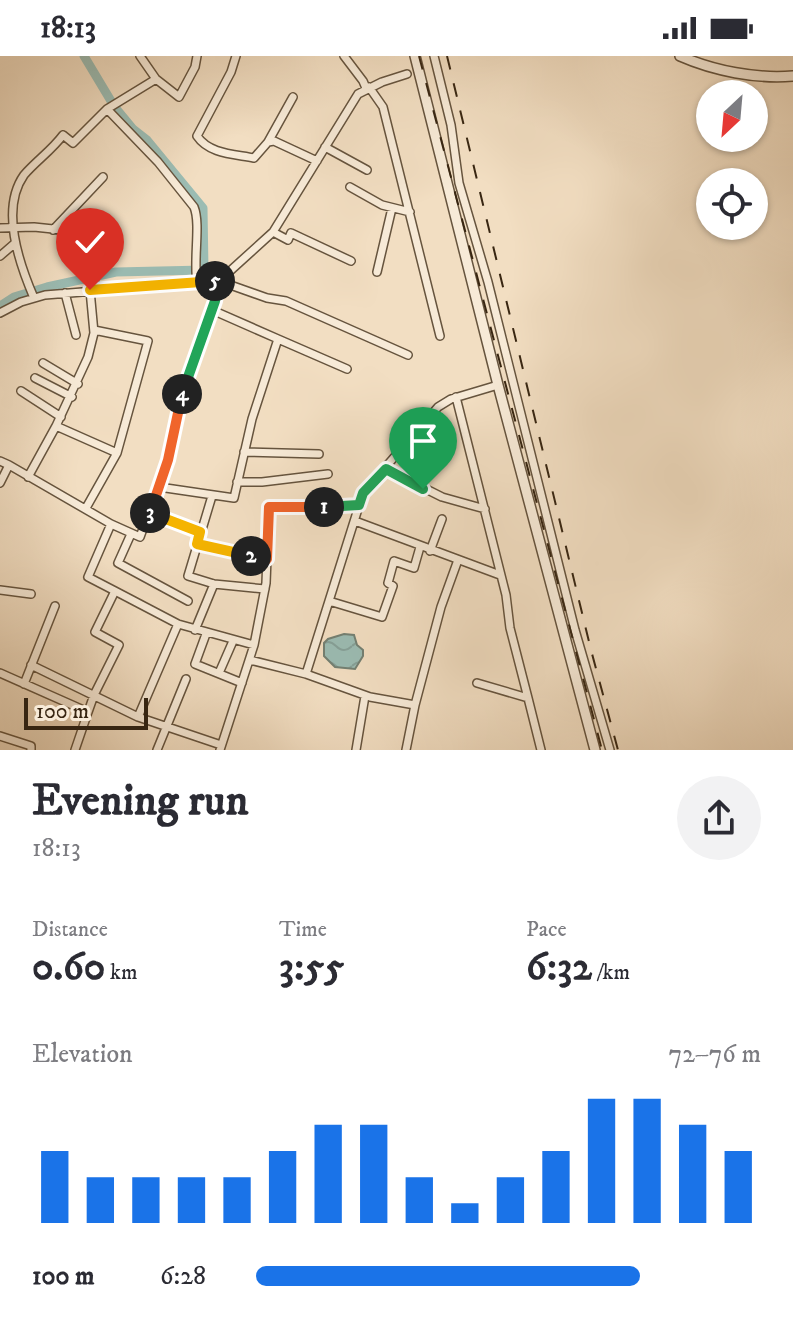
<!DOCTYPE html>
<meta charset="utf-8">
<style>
body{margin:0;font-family:"IM FELL DW Pica",serif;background:#f2f2f3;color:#2b2b33;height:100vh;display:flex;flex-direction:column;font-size:30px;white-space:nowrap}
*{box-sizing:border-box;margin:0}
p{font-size:26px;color:#7c7c81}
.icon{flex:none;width:44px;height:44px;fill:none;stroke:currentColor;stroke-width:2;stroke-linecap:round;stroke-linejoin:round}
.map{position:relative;height:694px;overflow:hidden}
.drawer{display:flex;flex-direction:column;background:#fff;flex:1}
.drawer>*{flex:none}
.needle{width:52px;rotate:206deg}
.controls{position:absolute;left:696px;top:24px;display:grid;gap:16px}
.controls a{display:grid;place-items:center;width:72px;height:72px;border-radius:50%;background:#fff;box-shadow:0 2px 6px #0004;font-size:40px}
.scale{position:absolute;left:24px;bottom:20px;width:124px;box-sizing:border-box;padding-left:8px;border:4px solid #382612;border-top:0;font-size:22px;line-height:28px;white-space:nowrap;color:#382612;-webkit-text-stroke:6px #f7ead7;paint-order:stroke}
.pin{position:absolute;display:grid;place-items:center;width:68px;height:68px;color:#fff;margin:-82px -34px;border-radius:50% 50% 50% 0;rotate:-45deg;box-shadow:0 0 8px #0007}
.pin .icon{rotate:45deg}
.km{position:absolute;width:40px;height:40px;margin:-20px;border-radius:50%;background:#222;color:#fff;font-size:22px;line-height:40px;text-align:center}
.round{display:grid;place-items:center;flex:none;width:84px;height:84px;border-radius:42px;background:#f2f2f3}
.summary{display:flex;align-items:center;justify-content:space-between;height:136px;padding:0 32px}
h1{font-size:44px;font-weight:800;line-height:60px}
.figures{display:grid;grid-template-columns:repeat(3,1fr);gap:12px;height:136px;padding:8px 32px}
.figures div{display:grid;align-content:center}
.figures b{font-size:40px;font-weight:800}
.figures small{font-size:22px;font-weight:400}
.figures p{font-size:22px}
.chart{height:224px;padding:16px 32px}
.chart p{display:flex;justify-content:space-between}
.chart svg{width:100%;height:144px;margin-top:8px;stroke:#1a73e8;stroke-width:6}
ul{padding:0 32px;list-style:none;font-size:26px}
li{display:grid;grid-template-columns:128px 96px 1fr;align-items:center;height:60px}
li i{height:20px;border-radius:10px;background:#1a73e8}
.status{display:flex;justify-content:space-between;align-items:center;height:56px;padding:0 40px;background:#fff;direction:ltr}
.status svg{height:22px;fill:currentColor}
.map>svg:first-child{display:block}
.water{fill:url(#water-waves);stroke:#738073;stroke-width:2}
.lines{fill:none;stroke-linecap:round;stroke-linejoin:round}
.canal{stroke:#9bbcb3;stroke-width:9}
.minor-casing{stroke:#66543e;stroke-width:10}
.tertiary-casing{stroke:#66543e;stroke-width:12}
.minor{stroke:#f7ead7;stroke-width:7}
.tertiary{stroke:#f7ead7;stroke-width:9}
.rail{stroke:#382612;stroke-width:2;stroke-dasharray:14 14;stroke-linecap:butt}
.split-1-casing{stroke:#fff;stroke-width:16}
.split-2-casing{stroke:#fff;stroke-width:16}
.split-3-casing{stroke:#fff;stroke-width:16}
.split-4-casing{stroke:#fff;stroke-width:16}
.split-5-casing{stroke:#fff;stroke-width:16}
.split-6-casing{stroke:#fff;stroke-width:16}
.split-1{stroke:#22a559;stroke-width:10}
.split-2{stroke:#f0652b;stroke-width:10}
.split-3{stroke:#f5b400;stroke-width:10}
.split-4{stroke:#f0652b;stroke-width:10}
.split-5{stroke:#22a559;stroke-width:10}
.split-6{stroke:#f5b400;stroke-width:10}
</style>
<div class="status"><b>18:13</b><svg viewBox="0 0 49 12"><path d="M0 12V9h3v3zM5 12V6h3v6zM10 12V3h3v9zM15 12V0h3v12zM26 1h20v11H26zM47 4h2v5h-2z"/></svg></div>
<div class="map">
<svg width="793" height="694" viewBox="0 0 793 694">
<defs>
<pattern id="water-waves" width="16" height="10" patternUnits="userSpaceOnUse" patternTransform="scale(2)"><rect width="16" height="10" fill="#9bbcb3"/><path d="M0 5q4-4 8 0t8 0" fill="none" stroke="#86a199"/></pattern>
</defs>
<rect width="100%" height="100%" fill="#f2dec2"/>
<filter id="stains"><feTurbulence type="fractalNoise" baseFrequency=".0025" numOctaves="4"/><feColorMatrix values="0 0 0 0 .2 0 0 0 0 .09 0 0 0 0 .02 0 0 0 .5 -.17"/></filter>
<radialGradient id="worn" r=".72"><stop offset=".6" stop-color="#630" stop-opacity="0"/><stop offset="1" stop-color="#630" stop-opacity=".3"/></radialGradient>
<path class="water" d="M344 578 354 579 357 589 363 594V600L355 613 335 611 324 600V587L328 583Z"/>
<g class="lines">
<path class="canal" d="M0 250 14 241 47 231 116 216 204 214 203 152 147 84 133 73 114 50 84 0"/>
<g class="minor-casing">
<path id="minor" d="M140 0 156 23 179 41 195 11 197 0
M236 0 231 16 197 80C209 98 234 98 254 102L268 86 274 85 317 105
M344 0 363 25 366 32
M434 0 451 69 459 127 488 226 575 574 610 694
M369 31 383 51 440 280
M107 53 158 106 194 151C201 168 193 204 197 227
M268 86 293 41
M325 91 367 114
M350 131 382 149 410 156
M0 172 34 171 72 175 98 234
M53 174 103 121
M273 176 288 184 291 177 351 205
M0 200 14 188
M377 216 392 152
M90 234 94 277 88 301 56 370 117 397 148 285 94 274
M65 237 76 279
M34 242C19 207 0 153 24 119 36 105 52 94 63 79L73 87 107 53 156 23
M0 257 21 246 45 239 219 225 273 176 358 38 382 26 407 18
M278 283 347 313
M43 307 78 328
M35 322 72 341
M21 335 61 361
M456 341 506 539 510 572 528 642
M244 396 319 398
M0 405 9 409 0 427
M9 409 111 468 140 481 168 404 186 323 215 245 219 225 267 242 286 245 408 299
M386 413 442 441 485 453
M28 421 56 370
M237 426H262L328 418
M159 431 234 442 252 363 278 283 212 254
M212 440 188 520 214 528 265 533
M86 452 117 397
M149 458 200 476
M355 465 500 519
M131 478 118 507 188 545
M197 488 267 503
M430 495 442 463
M0 534 31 538
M115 535 178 568 254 589
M329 545 382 561 393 530 388 527 394 505 414 512 420 491
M195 574 214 528
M206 578 195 608 242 627
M250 604 306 618 363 437 438 351 451 343 498 329
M31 609 138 661 221 689
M0 617 88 656 94 639 119 589 95 576 115 535 88 521 111 468
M219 617 233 585
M306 618 370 641 415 649 406 694
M477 627 528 642 541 694
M24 628 55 550
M415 649 441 551 458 504
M138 661 178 568
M0 680 31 690V694
M75 694 88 656
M157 694 186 623
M220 694 254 589 266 527 269 451 359 449
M356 694 365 640"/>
</g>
<g class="tertiary-casing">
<path id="tertiary" d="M415 0 498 329 595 694
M680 0C714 15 756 23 793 20"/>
</g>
<use href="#minor" class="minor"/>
<use href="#tertiary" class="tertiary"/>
<path class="rail" d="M419 0 602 694
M447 0 591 594 618 694"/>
</g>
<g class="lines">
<g class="split-1-casing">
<path id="split-1" d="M324 451 359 449 363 437 386 413 423 433"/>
</g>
<g class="split-2-casing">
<path id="split-2" d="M251 500 267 503 269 451H324"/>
</g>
<g class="split-3-casing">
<path id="split-3" d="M150 457 200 476 197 488 251 500"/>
</g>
<g class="split-4-casing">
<path id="split-4" d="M150 457 168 404 182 338"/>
</g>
<g class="split-5-casing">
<path id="split-5" d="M182 338 215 245 219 225H215"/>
</g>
<g class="split-6-casing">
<path id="split-6" d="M90 234 215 225"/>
</g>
<use href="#split-1" class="split-1"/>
<use href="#split-2" class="split-2"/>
<use href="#split-3" class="split-3"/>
<use href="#split-4" class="split-4"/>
<use href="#split-5" class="split-5"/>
<use href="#split-6" class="split-6"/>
</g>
<rect width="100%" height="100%" filter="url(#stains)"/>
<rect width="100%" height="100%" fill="url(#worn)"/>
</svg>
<div class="controls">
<a><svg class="needle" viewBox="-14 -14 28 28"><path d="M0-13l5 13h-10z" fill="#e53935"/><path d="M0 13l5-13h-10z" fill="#7c7c81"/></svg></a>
<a><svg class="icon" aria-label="locate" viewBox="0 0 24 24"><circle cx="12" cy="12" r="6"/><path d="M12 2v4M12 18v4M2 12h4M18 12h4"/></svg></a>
</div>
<div class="scale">100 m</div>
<div class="pin" style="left:423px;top:433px;background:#1e9e55"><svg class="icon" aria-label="arrive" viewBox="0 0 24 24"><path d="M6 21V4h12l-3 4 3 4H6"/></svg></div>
<div class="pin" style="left:90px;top:234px;background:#d93025"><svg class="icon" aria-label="check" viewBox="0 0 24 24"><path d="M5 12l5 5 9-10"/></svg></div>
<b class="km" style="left:324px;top:451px">1</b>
<b class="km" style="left:251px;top:500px">2</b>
<b class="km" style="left:150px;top:457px">3</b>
<b class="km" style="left:182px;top:338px">4</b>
<b class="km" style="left:215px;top:225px">5</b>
</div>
<section class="drawer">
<div class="summary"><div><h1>Evening run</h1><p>18:13</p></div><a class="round"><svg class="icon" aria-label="share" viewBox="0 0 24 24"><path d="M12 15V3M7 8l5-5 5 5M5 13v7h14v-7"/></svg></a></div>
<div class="figures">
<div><p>Distance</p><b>0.60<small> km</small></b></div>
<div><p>Time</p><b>3:55</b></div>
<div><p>Pace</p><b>6:32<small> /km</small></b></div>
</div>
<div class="chart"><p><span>Elevation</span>72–76 m</p>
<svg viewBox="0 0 160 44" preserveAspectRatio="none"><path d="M5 44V22M15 44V30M25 44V30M35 44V30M45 44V30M55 44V22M65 44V14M75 44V14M85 44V30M95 44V38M105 44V30M115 44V22M125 44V6M135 44V6M145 44V14M155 44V22"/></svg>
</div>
<ul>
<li><b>100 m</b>6:28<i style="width:76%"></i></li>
</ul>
</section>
